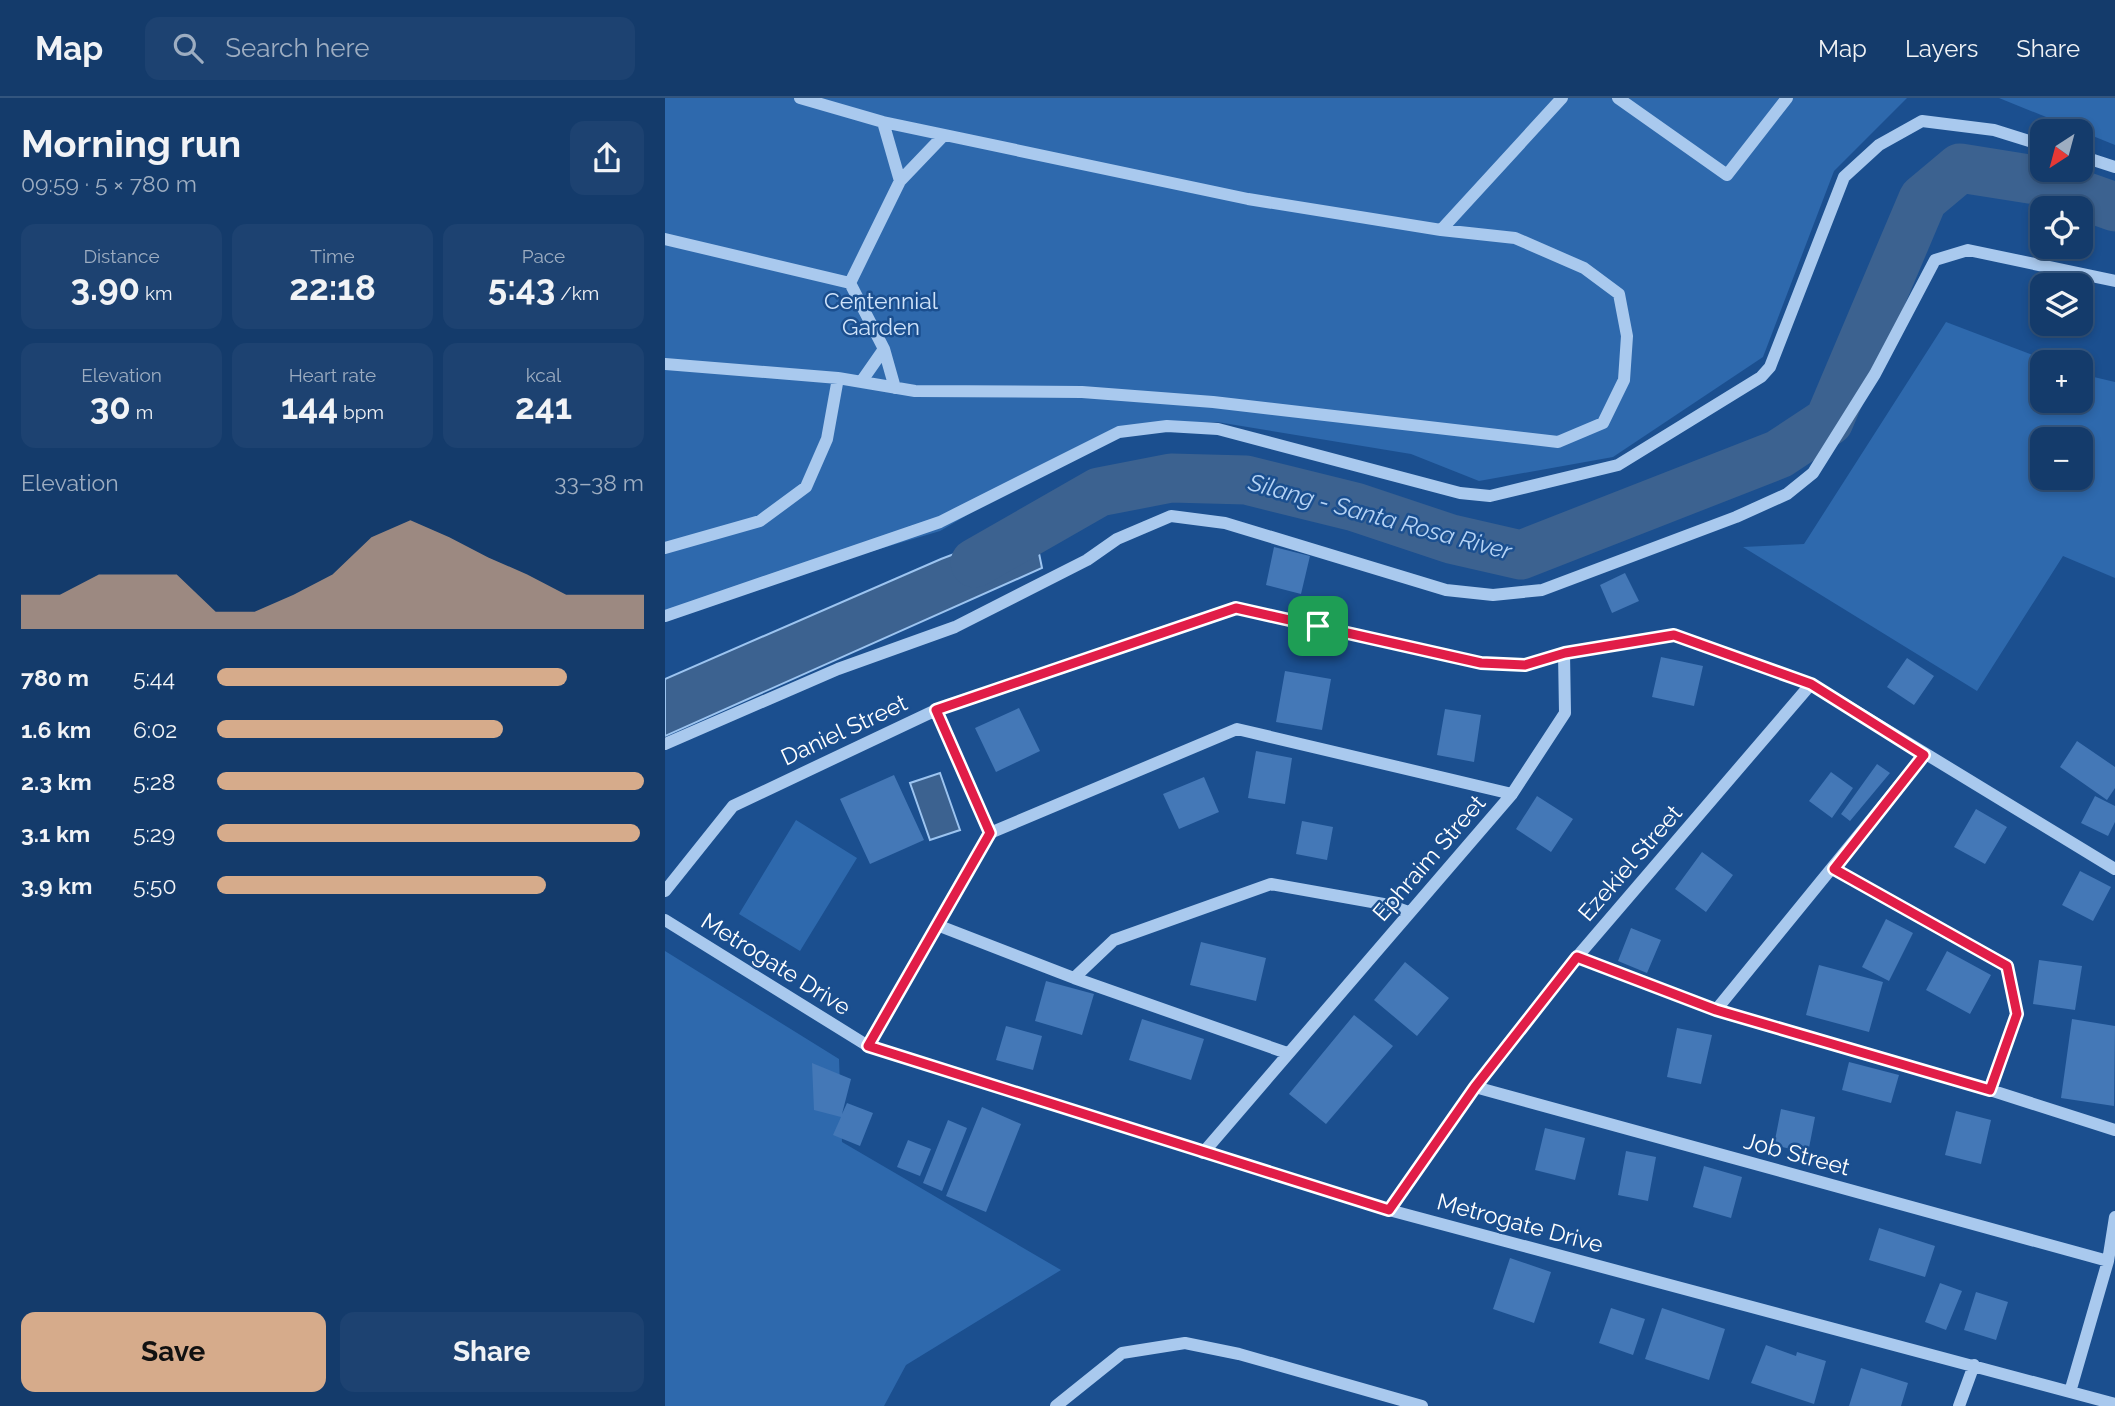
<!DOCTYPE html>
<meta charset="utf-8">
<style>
body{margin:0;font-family:Raleway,sans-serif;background:#1d4271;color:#f1f3f6;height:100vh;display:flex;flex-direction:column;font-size:26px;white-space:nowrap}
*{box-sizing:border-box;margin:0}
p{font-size:23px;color:#9dadc1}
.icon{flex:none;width:38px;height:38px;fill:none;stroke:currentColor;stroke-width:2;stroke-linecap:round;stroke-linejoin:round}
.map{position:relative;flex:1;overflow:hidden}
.details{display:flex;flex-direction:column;background:#143b6b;width:665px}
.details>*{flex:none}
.needle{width:46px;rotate:216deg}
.fabs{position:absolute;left:1365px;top:21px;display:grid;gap:14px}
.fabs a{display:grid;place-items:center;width:63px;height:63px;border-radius:14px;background:#143b6b;box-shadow:0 4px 10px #0003,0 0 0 2px #33557e;font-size:35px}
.pin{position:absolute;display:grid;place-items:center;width:60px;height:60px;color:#fff;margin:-30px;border-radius:14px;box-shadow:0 4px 10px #0006}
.round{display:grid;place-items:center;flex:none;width:74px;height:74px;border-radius:14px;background:#1d4271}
.headline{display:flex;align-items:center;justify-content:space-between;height:119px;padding:0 21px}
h1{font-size:38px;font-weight:700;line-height:52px}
.stats{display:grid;grid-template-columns:repeat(3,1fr);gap:10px;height:119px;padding:7px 21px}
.stats div{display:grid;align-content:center;border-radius:14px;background:#1d4271;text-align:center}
.stats b{font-size:35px;font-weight:700}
.stats small{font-size:19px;font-weight:400}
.stats p{font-size:19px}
.chart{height:196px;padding:14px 21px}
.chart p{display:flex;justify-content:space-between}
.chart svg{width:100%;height:126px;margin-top:7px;fill:#d6ab8b;opacity:.7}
.button{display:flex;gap:14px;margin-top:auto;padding:14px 21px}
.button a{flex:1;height:80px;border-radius:14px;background:#d6ab8b;color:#111;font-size:28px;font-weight:700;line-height:80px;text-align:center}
.button a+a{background:#1d4271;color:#f1f3f6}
ul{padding:0 21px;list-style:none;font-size:23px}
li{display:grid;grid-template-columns:112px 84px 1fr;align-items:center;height:52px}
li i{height:18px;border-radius:9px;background:#d6ab8b}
header{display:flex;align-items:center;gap:42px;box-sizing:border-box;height:98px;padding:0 35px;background:#143b6b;border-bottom:2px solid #33557e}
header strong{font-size:33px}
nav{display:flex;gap:38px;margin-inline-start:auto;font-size:24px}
.search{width:490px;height:63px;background:#1d4271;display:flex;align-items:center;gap:18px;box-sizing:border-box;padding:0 24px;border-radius:14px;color:#9dadc1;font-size:26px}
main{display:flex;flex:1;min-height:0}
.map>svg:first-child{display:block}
.green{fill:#2e69ad;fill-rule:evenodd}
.water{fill:#3c6290;stroke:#9cc4f0;stroke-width:2}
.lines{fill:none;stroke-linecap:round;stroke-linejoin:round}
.river{stroke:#3c6290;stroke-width:49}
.building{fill:#4478b7}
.minor{stroke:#a9c9ee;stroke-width:12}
.route-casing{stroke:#fff;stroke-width:14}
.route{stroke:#e11d48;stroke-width:9}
.labels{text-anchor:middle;stroke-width:5;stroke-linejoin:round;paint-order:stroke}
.park-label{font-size:23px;fill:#cfe3fa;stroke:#1b4f8f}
.street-label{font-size:23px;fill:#fff;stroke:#1b4f8f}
.water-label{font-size:24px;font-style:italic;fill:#b5d3f5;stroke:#1b4f8f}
</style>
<header>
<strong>Map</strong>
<div class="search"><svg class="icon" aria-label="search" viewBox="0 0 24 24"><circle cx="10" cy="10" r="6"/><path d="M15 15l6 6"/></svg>Search here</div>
<nav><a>Map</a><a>Layers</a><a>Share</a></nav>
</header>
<main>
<section class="details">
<div class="headline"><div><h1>Morning run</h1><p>09:59 · 5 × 780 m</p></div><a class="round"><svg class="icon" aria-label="share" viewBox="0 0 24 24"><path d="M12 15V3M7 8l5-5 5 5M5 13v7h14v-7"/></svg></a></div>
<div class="stats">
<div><p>Distance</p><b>3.90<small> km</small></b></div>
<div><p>Time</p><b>22:18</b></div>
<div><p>Pace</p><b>5:43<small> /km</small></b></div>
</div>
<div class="stats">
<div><p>Elevation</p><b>30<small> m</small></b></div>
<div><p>Heart rate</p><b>144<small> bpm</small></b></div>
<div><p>kcal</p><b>241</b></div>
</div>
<div class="chart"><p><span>Elevation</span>33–38 m</p>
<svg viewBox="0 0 160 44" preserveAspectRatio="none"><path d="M0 44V32L10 32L20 25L30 25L40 25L50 38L60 38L70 32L80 25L90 12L100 6L110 12L120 19L130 25L140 32L150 32L160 32V44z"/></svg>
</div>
<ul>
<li><b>780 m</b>5:44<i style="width:82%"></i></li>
<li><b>1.6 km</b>6:02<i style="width:67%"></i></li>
<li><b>2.3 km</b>5:28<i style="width:100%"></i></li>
<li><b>3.1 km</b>5:29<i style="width:99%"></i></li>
<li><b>3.9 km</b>5:50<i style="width:77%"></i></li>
</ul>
<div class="button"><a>Save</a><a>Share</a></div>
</section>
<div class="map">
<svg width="1450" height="1308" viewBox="0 0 1450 1308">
<rect width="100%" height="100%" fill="#1b4f8f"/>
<path class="green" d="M0 0H1242L1169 73 1098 259 948 359 814 383 746 356 552 324 453 329 275 433 0 515Z
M1334 0H1450V47Z
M1281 224 1386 264H1377V303H1416V276L1450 284V480L1398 458 1312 593 1078 449 1139 446ZM1377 341H1416V380H1377Z
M131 722 192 760 135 853 74 816Z
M0 853 174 961 177 1044 396 1172 241 1267 219 1308H0Z"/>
<path class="water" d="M368 426 377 470 0 638V581L276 461Z
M275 675 295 732 265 742 245 685Z"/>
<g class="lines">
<path class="river" d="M310 465 434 394 506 380 581 382 690 409 786 441 856 457 1114 356 1164 323 1258 101 1295 70 1377 83 1450 109"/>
</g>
<path class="building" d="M609 449 645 458 636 496 601 487Z
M960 475 974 503 947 515 935 487Z
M996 559 1038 568 1029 608 987 599Z
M1242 560 1269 578 1249 607 1222 589Z
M620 573 666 581 657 632 611 624Z
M354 610 375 653 331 674 310 630Z
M780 611 816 617 809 664 772 657Z
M1412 643 1450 669V690L1442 702 1395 669Z
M591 653 627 660 620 706 583 700Z
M1212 666 1225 675 1185 723 1176 716Z
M1166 674 1188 690 1167 720 1144 703Z
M229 677 259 742 205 766 175 701Z
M539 679 554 714 514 731 498 696Z
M872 698 908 721 886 754 851 731Z
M1430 698 1450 708V724L1443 738 1416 725Z
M1311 711 1342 729 1320 766 1289 749Z
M637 723 668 729 662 762 631 756Z
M1037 754 1068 777 1041 814 1010 791Z
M1415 773 1446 789 1428 823 1397 807Z
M1221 821 1248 835 1224 883 1197 869Z
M966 830 996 842 982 875 953 863Z
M536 844 601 860 591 903 525 887Z
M1282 853 1326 877 1305 916 1261 892Z
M1374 862 1417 868 1410 912 1368 906Z
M740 864 784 900 752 938 709 902Z
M1154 867 1218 884 1204 934 1141 917Z
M381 883 429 896 417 937 370 923Z
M689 917 728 948 661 1026 624 996Z
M477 921 539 941 526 982 464 962Z
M1407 921 1450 928 1449 1008 1396 1000Z
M341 928 377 938 368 972 331 962Z
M1012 930 1047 937 1036 986 1002 979Z
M1184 964 1234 977 1226 1005 1177 992Z
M147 965 186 981 177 1016 182 1005 208 1015 195 1048 168 1037 176 1019 149 1012Z
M317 1009 356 1026 321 1114 281 1098Z
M1116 1011 1150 1019 1143 1055 1109 1047Z
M1291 1013 1326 1022 1316 1066 1280 1057Z
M283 1022 302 1030 277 1093 258 1085Z
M880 1030 920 1040 910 1082 870 1072Z
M243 1042 266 1051 255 1078 232 1069Z
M961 1053 991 1059 983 1103 953 1097Z
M1039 1068 1077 1079 1066 1120 1028 1109Z
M1214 1130 1270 1148 1260 1179 1204 1162Z
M845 1160 886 1174 869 1225 828 1211Z
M1275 1185 1297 1193 1281 1232 1260 1224Z
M1311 1194 1343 1204 1331 1242 1299 1232Z
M946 1210 980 1221 968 1257 934 1245Z
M997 1210 1060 1231 1044 1282 980 1261Z
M1101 1247 1131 1258 1132 1254 1161 1263 1149 1306 1086 1285Z
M1196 1270 1243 1285 1236 1308H1184Z"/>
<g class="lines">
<path class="minor" d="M953 0 1062 77 1122 0
M1416 58 1450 69
M235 83 279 37
M776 132 897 0
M0 141 185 185 219 251 230 290
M185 185 235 83 218 24
M0 266 173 280 250 293 417 294 548 304 893 344 938 325 959 282 962 238 954 196 919 170 850 140 776 132 583 101 218 24 135 0
M196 284 219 251
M0 450 95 423 141 389 162 341 173 280
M0 518 275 424 454 334 502 328 553 331 795 395 825 398 953 367 1096 279 1105 269 1179 79 1214 47 1257 23 1329 32 1377 47
M0 646 173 571 290 529 422 462 452 441 506 418 560 425 781 492 828 497 877 492 1071 419 1122 396 1148 375 1210 276 1270 162 1303 152 1450 183
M325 735 572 631 847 696
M1169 771 1342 868 1352 916 1325 992
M0 793 68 708 271 612 571 510 816 565 860 567 899 555
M0 822 203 948 724 1112 1450 1306
M272 827 409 880 622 955
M912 859 1051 912 1325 992 1450 1032
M409 880 449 842 606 786 724 807 743 814
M1051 912 1259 657
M203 948 325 735 271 612
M810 989 1443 1163
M538 1055 847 696 900 615 899 555 1009 537 1146 586 1450 771
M724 1112 810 989 912 859 1146 586
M1405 1294 1443 1163 1450 1119
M391 1308 457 1255 520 1245 574 1256 757 1308
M1294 1308 1309 1267"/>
</g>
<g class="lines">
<g class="route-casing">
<path id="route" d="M571 510 816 565 860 567 900 555 1009 537 1146 586 1259 657 1169 771 1342 868 1352 916 1325 992 1051 912 912 859 810 989 724 1112 203 948 325 735 271 612Z"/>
</g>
<use href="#route" class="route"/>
</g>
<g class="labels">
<g class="park-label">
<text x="216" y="211">Centennial<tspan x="216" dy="26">Garden</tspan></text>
</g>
<g class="street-label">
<text transform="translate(179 632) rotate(-25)" y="8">Daniel Street</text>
<text transform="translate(764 760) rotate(-49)" y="8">Ephraim Street</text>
<text transform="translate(965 765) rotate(-49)" y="8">Ezekiel Street</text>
<text transform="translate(111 866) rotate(32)" y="8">Metrogate Drive</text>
<text transform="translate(1132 1056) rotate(15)" y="8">Job Street</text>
<text transform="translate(855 1125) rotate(15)" y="8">Metrogate Drive</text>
</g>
<g class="water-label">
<text transform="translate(715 419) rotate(15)" y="8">Silang - Santa Rosa River</text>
</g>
</g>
</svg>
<div class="fabs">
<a><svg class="needle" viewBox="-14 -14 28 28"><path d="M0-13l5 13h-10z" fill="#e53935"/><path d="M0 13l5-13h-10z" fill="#9dadc1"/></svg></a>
<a><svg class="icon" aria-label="locate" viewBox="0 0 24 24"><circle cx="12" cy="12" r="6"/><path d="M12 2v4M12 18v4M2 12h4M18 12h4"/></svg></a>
<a><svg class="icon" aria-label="layers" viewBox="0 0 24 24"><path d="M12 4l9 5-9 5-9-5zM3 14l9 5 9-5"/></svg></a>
<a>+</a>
<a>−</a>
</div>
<div class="pin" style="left:653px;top:528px;background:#1e9e55"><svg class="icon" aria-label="arrive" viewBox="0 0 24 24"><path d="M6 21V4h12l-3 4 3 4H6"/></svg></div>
</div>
</main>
